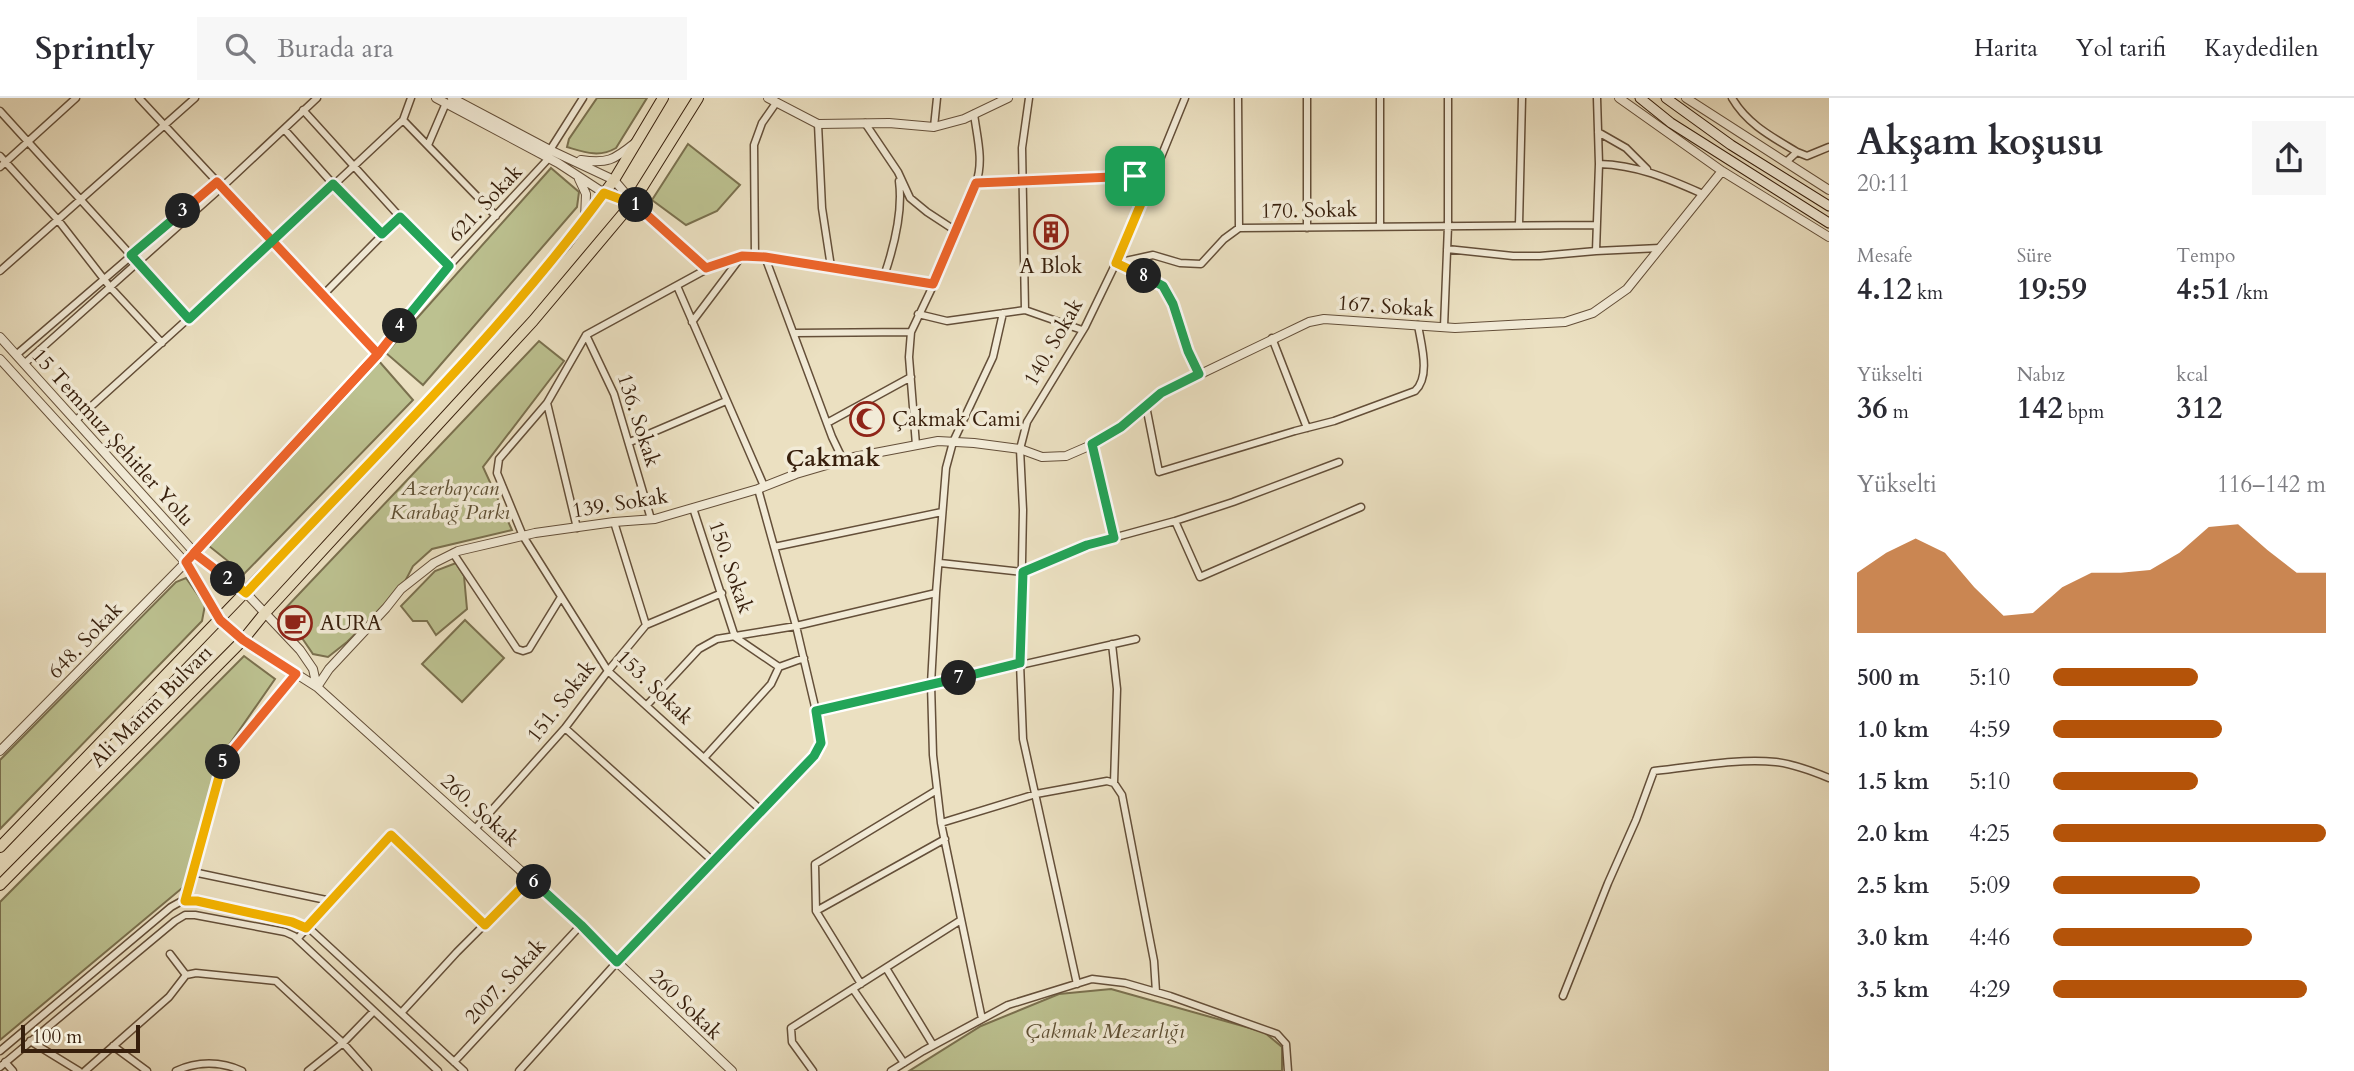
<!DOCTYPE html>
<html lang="tr">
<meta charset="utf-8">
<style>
body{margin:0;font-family:Cardo,serif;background:#f7f7f7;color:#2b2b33;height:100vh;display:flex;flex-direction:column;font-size:26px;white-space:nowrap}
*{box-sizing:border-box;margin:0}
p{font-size:23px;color:#7c7c81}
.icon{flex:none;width:38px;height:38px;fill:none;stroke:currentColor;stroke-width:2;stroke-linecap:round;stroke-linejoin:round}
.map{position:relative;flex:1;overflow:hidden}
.details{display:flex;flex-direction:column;background:#fff;width:525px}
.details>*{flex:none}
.scale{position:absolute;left:21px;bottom:18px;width:119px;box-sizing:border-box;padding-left:7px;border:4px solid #371f0c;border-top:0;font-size:19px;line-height:24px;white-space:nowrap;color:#371f0c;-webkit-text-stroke:5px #f2ebd7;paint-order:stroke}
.pin{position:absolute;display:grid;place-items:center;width:60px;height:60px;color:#fff;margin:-30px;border-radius:14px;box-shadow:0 4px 10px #0006}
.km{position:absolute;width:35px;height:35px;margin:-18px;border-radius:50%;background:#222;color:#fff;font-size:19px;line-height:35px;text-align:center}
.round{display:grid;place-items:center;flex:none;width:74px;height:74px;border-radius:0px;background:#f7f7f7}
.head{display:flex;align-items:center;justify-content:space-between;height:119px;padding:0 28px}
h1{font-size:38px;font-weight:600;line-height:52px}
.stats{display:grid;grid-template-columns:repeat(3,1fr);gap:10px;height:119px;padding:7px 28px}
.stats div{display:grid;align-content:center}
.stats b{font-size:30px;font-weight:600}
.stats small{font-size:19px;font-weight:400}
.stats p{font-size:19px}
.chart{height:196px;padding:14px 28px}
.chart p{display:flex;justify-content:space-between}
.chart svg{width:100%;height:126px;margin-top:7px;fill:#b45309;opacity:.7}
ul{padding:0 28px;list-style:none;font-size:23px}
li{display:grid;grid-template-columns:112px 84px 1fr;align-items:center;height:52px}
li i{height:18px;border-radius:9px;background:#b45309}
header{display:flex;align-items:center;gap:42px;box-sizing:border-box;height:98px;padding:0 35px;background:#fff;border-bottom:2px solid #e1e1e2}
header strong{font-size:33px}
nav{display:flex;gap:38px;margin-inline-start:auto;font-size:24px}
.search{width:490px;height:63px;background:#f7f7f7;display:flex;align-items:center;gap:18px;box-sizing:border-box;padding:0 24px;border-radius:0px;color:#7c7c81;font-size:26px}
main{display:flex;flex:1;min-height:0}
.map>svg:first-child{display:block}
.green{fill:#bcc190;stroke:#7a704e;stroke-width:2}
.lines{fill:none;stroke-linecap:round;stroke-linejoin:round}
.minor-casing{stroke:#644f39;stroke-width:9}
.tertiary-casing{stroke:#644f39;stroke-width:10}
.secondary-casing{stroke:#371f0c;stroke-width:11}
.primary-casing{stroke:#371f0c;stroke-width:12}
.minor{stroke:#f2ebd7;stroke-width:6}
.tertiary{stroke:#f2ebd7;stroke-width:8}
.secondary{stroke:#f2ebd7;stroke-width:9}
.primary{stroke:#ebe0c1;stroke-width:10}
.split-1-casing{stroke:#fff;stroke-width:14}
.split-2-casing{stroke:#fff;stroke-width:14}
.split-3-casing{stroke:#fff;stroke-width:14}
.split-4-casing{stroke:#fff;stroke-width:14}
.split-5-casing{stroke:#fff;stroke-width:14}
.split-6-casing{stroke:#fff;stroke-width:14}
.split-7-casing{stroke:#fff;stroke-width:14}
.split-8-casing{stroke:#fff;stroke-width:14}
.split-9-casing{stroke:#fff;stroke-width:14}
.split-1{stroke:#f0652b;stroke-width:9}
.split-2{stroke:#f5b400;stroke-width:9}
.split-3{stroke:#f0652b;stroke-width:9}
.split-4{stroke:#22a559;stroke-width:9}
.split-5{stroke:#f0652b;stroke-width:9}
.split-6{stroke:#f5b400;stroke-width:9}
.split-7{stroke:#22a559;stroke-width:9}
.split-8{stroke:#22a559;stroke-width:9}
.split-9{stroke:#f5b400;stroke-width:9}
.labels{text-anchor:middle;stroke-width:7;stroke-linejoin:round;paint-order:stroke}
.street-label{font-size:21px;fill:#371f0c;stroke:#f2ebd7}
.poi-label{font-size:21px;fill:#371f0c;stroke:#f2ebd7;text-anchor:start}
.park-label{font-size:21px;font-style:italic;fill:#5f5034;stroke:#f2ebd7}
.quarter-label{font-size:24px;font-weight:bold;fill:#371f0c;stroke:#f2ebd7}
</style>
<header>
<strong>Sprintly</strong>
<div class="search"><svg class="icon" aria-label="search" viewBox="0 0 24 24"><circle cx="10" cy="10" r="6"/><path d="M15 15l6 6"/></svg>Burada ara</div>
<nav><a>Harita</a><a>Yol tarifi</a><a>Kaydedilen</a></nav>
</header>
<main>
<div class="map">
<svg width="1829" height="973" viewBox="0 0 1829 973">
<rect width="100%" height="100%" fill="#ebe0c1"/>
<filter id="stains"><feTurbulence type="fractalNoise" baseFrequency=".00286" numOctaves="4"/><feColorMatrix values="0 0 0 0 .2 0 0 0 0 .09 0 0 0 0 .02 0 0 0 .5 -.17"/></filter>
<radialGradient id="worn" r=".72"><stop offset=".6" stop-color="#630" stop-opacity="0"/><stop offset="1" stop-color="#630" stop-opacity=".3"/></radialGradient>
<path class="green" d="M597 0H647L616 50C599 60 584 54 567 49L569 41Z
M688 46 740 87 717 113 686 127 652 102Z
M551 70 579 94 577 109 423 287 386 255Z
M539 243 564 263 483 369 512 432 432 451 413 468 401 491 347 544 328 559 313 556 302 540 280 516Z
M378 262 413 302 244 476 209 448Z
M456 465 464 478 467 511 436 537 427 523H413L401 508 435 473Z
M186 480 205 507 202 523 0 731V662L176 484Z
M465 522 504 560 462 604 422 566Z
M244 558 275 581 220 660 187 786 0 942V804Z
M1111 891 1264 934 1282 949V973H909L981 928 1059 896Z"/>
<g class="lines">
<g class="minor-casing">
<path id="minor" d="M139 0 378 256
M1238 0 1239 130
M1732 0C1747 26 1772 39 1797 54
M303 12 400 119 449 168
M0 13 189 221
M974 16C977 39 984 63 976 85
M403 22 496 118
M865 25 898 74 910 100 927 114 956 133
M818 26 822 110 831 169
M934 29 937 0
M284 31 333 86 382 137
M1598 34 1626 50 1647 71
M428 47 446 5
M550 52 583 0
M0 58 58 122 110 189 162 245
M1786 64 1797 54 1807 58 1829 49
M1599 66C1638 67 1669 81 1703 96
M0 69 76 0
M633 104 707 171
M1519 127 1522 0
M1380 129V0
M1307 130V0
M1447 151 1513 158H1540L1596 153 1660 150
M1596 153 1599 66 1597 0
M755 159 754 47 762 25 776 5
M765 159 832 339 843 362
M1116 165 1153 157 1180 165 1201 166 1224 141 1239 130 1596 127
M1117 166 1163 188 1173 206 1187 253 1199 277
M0 173 195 0
M884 178C894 149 903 113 899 83
M677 188 764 388
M323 197 400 119
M1025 212 1022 50 1029 0
M918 216 947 223 1025 212 1082 232
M692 224 741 159
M1444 229 1448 128V0
M795 235 911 234
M586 237 614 296 651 421
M1272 240 1307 330
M16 257 217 84
M24 266 222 89 317 0
M547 305 577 430
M1146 308 1159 374 1295 333 1334 323 1415 293C1431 278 1421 246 1418 227
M75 323 274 143 403 22 411 0
M827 325 911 279
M630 344 726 303
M1092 346 1114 440
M916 347 909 259 911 234 940 173 976 85 1135 78 1151 82
M693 410 735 539
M1175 423 1200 479 1361 409
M614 424 646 527
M774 449 942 414
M195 455 378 256 449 168 549 60
M453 455 517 551 523 553 529 551 561 499
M940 465 1023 474 1087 447 1175 423 1233 404 1339 364
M735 539 779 569
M1112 546 1117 591 1114 685
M647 607 699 551 717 541 796 528 936 495
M816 613 1136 541
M565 630 714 764
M704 660 771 586 779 569 804 560
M762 713 608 573 523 438 497 375 499 361 547 305 586 237 707 171 742 158 765 159 933 186
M941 725 1036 696 1107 683 1114 685 1122 697 1154 863 1156 894
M475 731 565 630 608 573 646 527 722 495
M193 774 331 803
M185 803 221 666 296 576
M816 813 945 741
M298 840 391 737 485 827
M170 856 186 877
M886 870 933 947
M861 886 816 813 815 766 937 692
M1077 886 1023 641 1020 565 1023 412 1020 351 1027 324 1085 229 1128 140 1185 0
M853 891 904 965
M1563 898 1608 785 1636 722 1654 673C1694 669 1736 660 1776 664 1794 666 1812 673 1829 680
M401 915 457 854 530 781
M982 921 941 725 933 657 931 586 936 495 946 370 953 344 993 259 1003 215
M30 943 79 973
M113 948 147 973
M0 953 171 809 180 804 190 802 292 824 311 832 464 973
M5 964 13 973
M454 964 581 827
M0 969 175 823 185 817H195L285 834 294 838 438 973
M85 973 169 899 186 877 196 875 276 883 343 945 368 973
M176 973C197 963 221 963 242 973
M308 973 343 945 374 913
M519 973 617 864 814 658 821 645 816 613 796 528 758 391
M813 973 792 944 791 930 961 822
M891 973 923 953 1008 907 1092 881 1125 885 1170 898 1277 936 1286 946 1288 973"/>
</g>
<g class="tertiary-casing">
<path id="tertiary" d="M436 0 558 65 604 95 633 104
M452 0 550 52 614 82 631 102
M768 0 818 26 889 25 934 29 964 21 1008 0
M1619 0 1722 73 1829 139
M1686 0 1829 92
M581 62C607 66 614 62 635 45
M579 81 586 96 585 121
M0 239 195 455 246 495 300 552 313 571 317 589
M0 261 185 464 220 522 243 542 317 589 581 827 617 864 732 973
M317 589 329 571 386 510 401 491 434 465 458 453 535 435 614 424 655 421 758 391 796 376 854 359 938 343 974 345 1020 351 1042 359 1066 358 1089 348 1121 329 1161 295 1309 224 1324 221 1455 230 1565 224 1593 215 1627 191 1722 73
M0 653 189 461"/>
</g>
<g class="secondary-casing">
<path id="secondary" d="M1640 0 1671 25 1829 125
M1666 0 1731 47 1829 108"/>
</g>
<g class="primary-casing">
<path id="primary" d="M0 749 408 325 503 220 568 144 614 82 663 0
M0 787 243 542 264 516 533 223 633 104 698 0"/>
</g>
<use href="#minor" class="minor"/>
<use href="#tertiary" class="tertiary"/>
<use href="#secondary" class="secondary"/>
<use href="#primary" class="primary"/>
</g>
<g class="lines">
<g class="split-1-casing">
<path id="split-1" d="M636 107 706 170 742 158 765 159 933 186 976 85 1135 78"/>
</g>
<g class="split-2-casing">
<path id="split-2" d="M228 481 246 495C368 364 498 239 604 95L636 107"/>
</g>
<g class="split-3-casing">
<path id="split-3" d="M183 113 217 84 378 256 194 455 228 481"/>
</g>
<g class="split-4-casing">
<path id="split-4" d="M183 113 131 157 189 221 333 86 382 136 400 119 449 168 400 228"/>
</g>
<g class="split-5-casing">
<path id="split-5" d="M223 664 296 576 243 542 220 522 186 464 378 256 400 228"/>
</g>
<g class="split-6-casing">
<path id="split-6" d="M223 664 185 803H197L292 824 306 830 391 737 485 827 530 781 534 784"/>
</g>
<g class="split-7-casing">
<path id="split-7" d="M534 784 581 827 617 864 814 658 821 645 816 613 959 580"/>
</g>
<g class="split-8-casing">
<path id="split-8" d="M959 580 1020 565 1023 474 1087 447 1114 440 1092 346 1121 329 1161 295 1199 276 1188 253 1173 206 1163 188 1144 178"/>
</g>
<g class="split-9-casing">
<path id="split-9" d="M1135 78 1151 82 1116 165 1144 178"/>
</g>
<use href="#split-1" class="split-1"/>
<use href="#split-2" class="split-2"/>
<use href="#split-3" class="split-3"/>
<use href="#split-4" class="split-4"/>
<use href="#split-5" class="split-5"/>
<use href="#split-6" class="split-6"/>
<use href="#split-7" class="split-7"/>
<use href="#split-8" class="split-8"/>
<use href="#split-9" class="split-9"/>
</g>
<defs>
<g id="building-ring" transform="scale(1.75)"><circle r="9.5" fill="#f2ebd7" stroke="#8f2418" stroke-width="1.5"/><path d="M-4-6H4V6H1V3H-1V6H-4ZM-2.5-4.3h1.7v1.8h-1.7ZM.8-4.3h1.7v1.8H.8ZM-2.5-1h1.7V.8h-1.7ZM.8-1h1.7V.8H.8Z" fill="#8f2418"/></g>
<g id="mosque-ring" transform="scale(1.75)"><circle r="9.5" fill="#f2ebd7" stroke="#8f2418" stroke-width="1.5"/><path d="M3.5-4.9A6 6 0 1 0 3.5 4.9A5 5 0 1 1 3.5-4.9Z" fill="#8f2418"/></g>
<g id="cafe-ring" transform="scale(1.75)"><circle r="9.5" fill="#f2ebd7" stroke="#8f2418" stroke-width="1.5"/><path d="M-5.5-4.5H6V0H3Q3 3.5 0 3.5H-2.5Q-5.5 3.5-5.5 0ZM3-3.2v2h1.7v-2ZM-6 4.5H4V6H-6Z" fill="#8f2418"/></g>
</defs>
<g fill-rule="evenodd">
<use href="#building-ring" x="1051" y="134"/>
<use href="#mosque-ring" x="867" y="321"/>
<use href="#cafe-ring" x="295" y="525"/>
</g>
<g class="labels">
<g class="street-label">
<text transform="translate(485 105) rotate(-47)" y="7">621. Sokak</text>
<text transform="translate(1309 112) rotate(-1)" y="7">170. Sokak</text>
<text transform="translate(1386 208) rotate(4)" y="7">167. Sokak</text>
<text transform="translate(1053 244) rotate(-60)" y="7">140. Sokak</text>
<text transform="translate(639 322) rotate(72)" y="7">136. Sokak</text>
<text transform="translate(113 339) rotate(48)" y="7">15 Temmuz Şehitler Yolu</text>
<text transform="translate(620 405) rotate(-9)" y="7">139. Sokak</text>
<text transform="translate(731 469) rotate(71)" y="7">150. Sokak</text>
<text transform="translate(85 542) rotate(-46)" y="7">648. Sokak</text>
<text transform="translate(655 589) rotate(44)" y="7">153. Sokak</text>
<text transform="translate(561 603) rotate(-52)" y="7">151. Sokak</text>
<text transform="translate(151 608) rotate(-45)" y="7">Ali Marım Bulvarı</text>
<text transform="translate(480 712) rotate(42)" y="7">260. Sokak</text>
<text transform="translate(505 883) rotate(-47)" y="7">2007. Sokak</text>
<text transform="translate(686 906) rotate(44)" y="7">260 Sokak</text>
</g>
<g class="poi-label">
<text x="1051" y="175" text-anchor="middle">A Blok</text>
<text x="892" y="328">Çakmak Cami</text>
<text x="320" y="532">AURA</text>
</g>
<g class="park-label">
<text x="450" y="397">Azerbaycan<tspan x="450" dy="24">Karabağ Parkı</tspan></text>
<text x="1105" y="940">Çakmak Mezarlığı</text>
</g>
<g class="quarter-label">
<text x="833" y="368">Çakmak</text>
</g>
</g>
<rect width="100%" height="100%" filter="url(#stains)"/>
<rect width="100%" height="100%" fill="url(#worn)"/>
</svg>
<div class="scale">100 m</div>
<div class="pin" style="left:1135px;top:78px;background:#1e9e55"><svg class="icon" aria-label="arrive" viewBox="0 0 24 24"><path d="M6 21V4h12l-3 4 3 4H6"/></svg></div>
<b class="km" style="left:636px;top:107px">1</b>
<b class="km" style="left:228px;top:481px">2</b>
<b class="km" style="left:183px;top:113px">3</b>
<b class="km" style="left:400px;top:228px">4</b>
<b class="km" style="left:223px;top:664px">5</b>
<b class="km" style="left:534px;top:784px">6</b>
<b class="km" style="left:959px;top:580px">7</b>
<b class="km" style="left:1144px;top:178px">8</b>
</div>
<section class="details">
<div class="head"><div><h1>Akşam koşusu</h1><p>20:11</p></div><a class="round"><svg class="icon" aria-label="share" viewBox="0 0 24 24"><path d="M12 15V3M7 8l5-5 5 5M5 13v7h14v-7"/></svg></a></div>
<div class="stats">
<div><p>Mesafe</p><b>4.12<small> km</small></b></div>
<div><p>Süre</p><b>19:59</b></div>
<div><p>Tempo</p><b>4:51<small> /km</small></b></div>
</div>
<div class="stats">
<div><p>Yükselti</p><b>36<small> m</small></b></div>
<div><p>Nabız</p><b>142<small> bpm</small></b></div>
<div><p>kcal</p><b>312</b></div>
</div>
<div class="chart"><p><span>Yükselti</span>116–142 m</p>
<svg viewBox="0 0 160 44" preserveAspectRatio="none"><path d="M0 44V23L10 16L20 11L30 16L40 28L50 38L60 37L70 28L80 23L90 23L100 22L110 16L120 7L130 6L140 15L150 23L160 23V44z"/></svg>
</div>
<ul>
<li><b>500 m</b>5:10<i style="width:53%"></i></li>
<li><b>1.0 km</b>4:59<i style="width:62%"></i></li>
<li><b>1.5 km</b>5:10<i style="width:53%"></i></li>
<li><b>2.0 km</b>4:25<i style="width:100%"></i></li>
<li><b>2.5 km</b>5:09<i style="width:54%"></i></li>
<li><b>3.0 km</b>4:46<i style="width:73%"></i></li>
<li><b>3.5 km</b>4:29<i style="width:93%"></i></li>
</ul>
</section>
</main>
